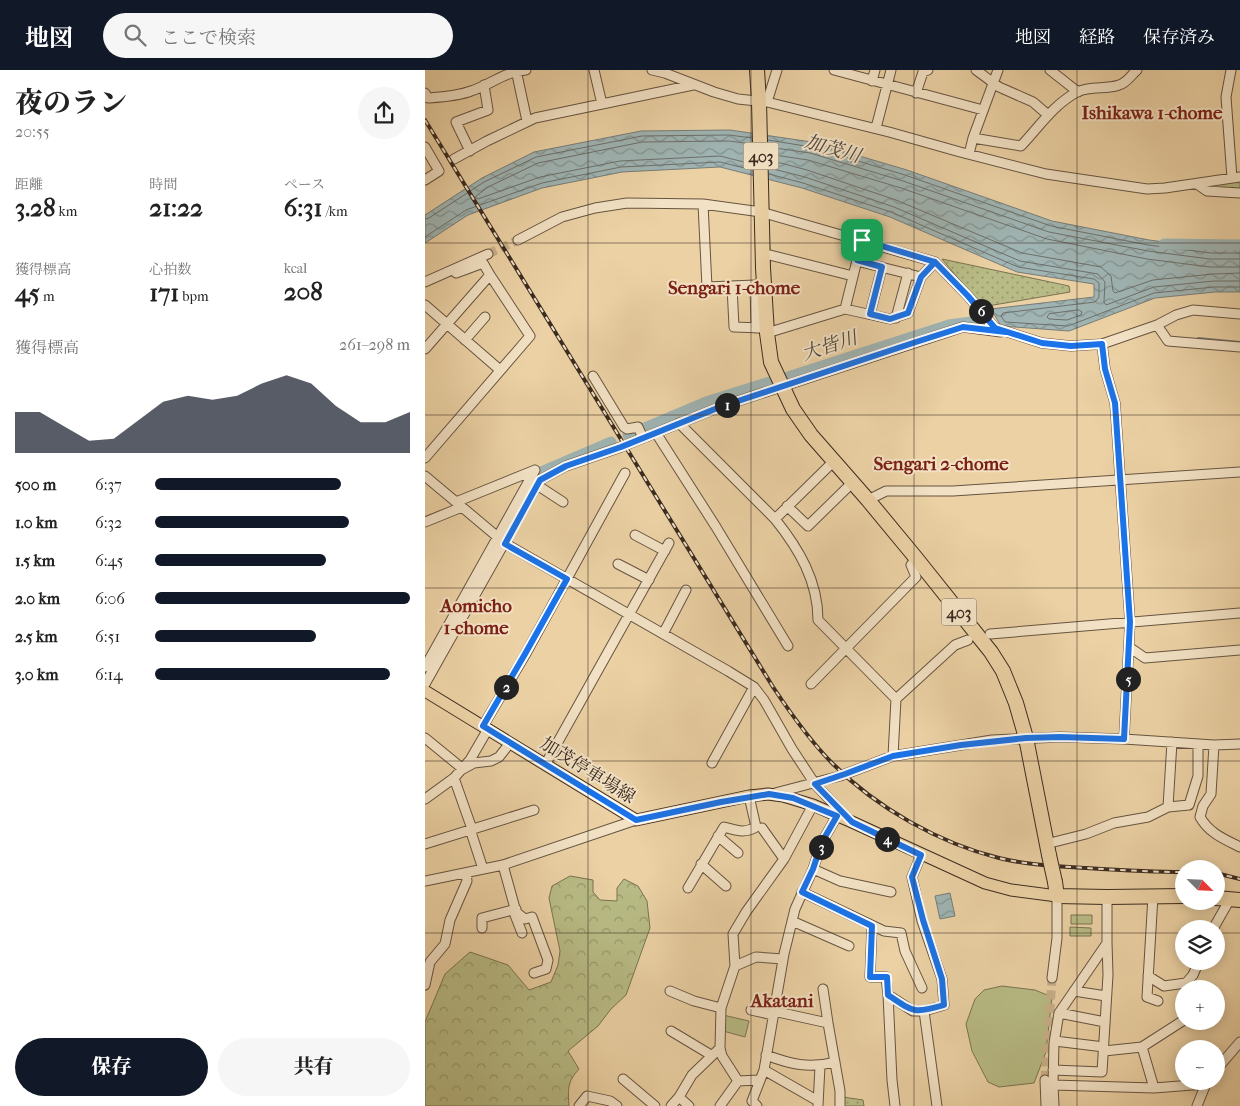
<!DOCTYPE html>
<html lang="ja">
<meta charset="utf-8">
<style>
body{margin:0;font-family:"IM FELL French Canon","Noto Serif JP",serif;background:#f6f6f6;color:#222;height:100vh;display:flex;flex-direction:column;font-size:19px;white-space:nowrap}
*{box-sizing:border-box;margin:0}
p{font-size:16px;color:#767676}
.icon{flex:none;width:28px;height:28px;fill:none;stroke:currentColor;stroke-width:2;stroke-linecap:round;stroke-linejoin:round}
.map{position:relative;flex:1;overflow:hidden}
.side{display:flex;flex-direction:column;background:#fff;width:425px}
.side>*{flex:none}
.needle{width:32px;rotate:114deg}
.fabs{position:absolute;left:750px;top:790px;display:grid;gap:10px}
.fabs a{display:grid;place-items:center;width:50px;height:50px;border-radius:50%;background:#fff;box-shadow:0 2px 12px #0003;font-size:25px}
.pin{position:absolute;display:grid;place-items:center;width:42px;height:42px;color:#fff;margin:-21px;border-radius:10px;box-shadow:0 2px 8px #0006}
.km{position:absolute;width:25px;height:25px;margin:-12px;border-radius:50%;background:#222;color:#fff;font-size:14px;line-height:25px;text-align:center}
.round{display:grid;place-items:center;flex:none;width:52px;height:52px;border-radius:26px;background:#f6f6f6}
.summary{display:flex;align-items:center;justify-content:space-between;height:85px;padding:0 15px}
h1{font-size:28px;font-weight:800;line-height:38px}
.stats{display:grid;grid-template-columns:repeat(3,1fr);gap:8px;height:85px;padding:5px 15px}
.stats div{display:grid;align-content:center}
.stats b{font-size:25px;font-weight:800}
.stats small{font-size:14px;font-weight:400}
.stats p{font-size:14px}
.chart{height:140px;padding:10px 15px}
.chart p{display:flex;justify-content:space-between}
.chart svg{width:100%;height:90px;margin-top:5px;fill:#111827;opacity:.7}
.action{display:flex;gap:10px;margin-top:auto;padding:10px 15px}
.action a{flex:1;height:58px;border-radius:30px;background:#111827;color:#fff;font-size:20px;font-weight:800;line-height:58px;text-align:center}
.action a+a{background:#f6f6f6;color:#222}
ul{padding:0 15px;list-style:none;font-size:16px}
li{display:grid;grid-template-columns:80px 60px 1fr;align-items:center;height:38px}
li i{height:12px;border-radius:6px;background:#111827}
header{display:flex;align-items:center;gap:30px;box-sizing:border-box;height:70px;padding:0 25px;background:#111827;color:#fff}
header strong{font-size:24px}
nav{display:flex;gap:28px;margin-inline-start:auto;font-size:18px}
.search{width:350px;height:45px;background:#f6f6f6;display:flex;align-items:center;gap:12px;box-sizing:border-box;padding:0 18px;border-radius:28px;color:#767676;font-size:19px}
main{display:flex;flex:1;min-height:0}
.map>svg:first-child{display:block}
.grass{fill:#b8bb85;stroke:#7a7352}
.forest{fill:url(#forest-crowns);stroke:#7a7352}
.park{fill:url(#park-dots);stroke:#7a7352}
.water{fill:url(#water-waves);stroke:#777d78}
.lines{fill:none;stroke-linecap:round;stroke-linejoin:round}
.shore{stroke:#6d706a;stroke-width:1}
.stream{stroke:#777d78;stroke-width:2}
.river{stroke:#9fb4b3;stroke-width:11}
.minor-tunnel{stroke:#c8b08a;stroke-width:9;stroke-dasharray:9 4.5;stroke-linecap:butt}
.minor-casing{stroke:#675441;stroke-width:11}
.major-casing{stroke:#3b2b20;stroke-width:13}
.highway-casing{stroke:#3b2b20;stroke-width:16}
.minor{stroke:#f2e1c4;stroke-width:9}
.major{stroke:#ebd1a4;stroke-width:11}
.highway{stroke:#ebd1a4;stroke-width:14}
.rail-casing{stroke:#3b2b20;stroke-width:4}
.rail{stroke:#f2e1c4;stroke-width:2;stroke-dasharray:5.5;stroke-linecap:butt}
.highway-bridge-casing{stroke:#3b2b20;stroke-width:16;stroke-linecap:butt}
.highway-bridge{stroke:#ebd1a4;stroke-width:14}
.route-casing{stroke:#fff;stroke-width:10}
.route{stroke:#1a73e8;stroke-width:6}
.grid{fill:none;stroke:#3b2b20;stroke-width:1;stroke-opacity:0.55}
.labels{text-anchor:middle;stroke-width:4;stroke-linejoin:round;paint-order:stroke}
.shield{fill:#f2e1c4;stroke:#726251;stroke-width:1}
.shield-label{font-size:16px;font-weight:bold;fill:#3b2b20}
.street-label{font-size:18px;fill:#3b2b20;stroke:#f2e1c4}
.neighbourhood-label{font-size:19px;font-weight:bold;fill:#7a1f14;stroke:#f2e1c4}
.water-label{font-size:19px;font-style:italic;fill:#4f463d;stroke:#f2e1c4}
</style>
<header>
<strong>地図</strong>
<div class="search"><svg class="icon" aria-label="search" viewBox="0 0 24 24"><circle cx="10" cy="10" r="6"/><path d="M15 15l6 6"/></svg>ここで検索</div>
<nav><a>地図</a><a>経路</a><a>保存済み</a></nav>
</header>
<main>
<section class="side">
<div class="summary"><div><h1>夜のラン</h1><p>20:55</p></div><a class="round"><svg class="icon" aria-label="share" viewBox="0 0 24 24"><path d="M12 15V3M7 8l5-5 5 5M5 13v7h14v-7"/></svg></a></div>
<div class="stats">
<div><p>距離</p><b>3.28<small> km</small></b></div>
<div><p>時間</p><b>21:22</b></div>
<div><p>ペース</p><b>6:31<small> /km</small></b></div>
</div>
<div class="stats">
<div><p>獲得標高</p><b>45<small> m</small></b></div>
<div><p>心拍数</p><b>171<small> bpm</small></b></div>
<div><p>kcal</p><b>208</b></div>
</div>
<div class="chart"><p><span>獲得標高</span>261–298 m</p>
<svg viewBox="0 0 160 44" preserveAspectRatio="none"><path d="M0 44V24L10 24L20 31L30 38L40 37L50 28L60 19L70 16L80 18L90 16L100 10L110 6L120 10L130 21L140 29L150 29L160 24V44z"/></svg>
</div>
<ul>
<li><b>500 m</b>6:37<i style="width:73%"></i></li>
<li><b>1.0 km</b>6:32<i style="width:76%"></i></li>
<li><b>1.5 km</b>6:45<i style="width:67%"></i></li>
<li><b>2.0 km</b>6:06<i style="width:100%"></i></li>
<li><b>2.5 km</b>6:51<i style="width:63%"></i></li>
<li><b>3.0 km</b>6:14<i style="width:92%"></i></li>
</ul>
<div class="action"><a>保存</a><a>共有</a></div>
</section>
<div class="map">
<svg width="815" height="1036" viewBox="0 0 815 1036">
<defs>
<pattern id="forest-crowns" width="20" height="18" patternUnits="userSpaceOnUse" patternTransform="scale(1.25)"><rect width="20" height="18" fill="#b8bb85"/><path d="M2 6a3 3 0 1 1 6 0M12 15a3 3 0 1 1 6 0" fill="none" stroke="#97986c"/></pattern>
<pattern id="park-dots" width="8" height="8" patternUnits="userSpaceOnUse" patternTransform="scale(1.25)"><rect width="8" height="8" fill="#b8bb85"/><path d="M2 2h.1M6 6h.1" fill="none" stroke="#97986c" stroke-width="1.8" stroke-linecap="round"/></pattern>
<pattern id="water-waves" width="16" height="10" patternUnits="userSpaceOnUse" patternTransform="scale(1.25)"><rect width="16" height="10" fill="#9fb4b3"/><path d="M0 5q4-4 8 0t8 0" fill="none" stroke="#839391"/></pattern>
</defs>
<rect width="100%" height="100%" fill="#ebd1a4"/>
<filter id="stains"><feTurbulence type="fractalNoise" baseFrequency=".004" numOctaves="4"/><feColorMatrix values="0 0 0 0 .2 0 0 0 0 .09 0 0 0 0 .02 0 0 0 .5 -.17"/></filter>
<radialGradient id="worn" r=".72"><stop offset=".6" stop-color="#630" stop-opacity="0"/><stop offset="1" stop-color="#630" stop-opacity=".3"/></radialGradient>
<path class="grass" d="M646 845H667V854H646Z
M645 857 666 858V866H645Z
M577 916 610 920 627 927 621 982 609 1013 574 1017 563 1012 547 981 541 954 550 929 559 920Z
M298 945 324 951 320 967 298 961Z"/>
<path class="forest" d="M145 806 168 810V822L175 830 192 831V818L199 809 213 816 222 831 225 858 201 925 186 939 173 956 143 981 154 999C142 1012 143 1019 144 1036H0V952L20 904 45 882 83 895 104 920 126 912 133 895 135 881 124 828 127 816Z"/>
<path class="park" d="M815 108V121L783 120 776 115Z
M517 189 644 216 645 222 557 237Z
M418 1027 438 1030 439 1036H417Z"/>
<path class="water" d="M305 60 387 72 482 100 627 151 724 170 786 178H815V222H790L730 228 644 261 576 256 566 239 669 227V214L592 202 465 147 377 118 295 97 197 102 117 118 43 145 0 173V145L57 108 109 82 216 61Z
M525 823 530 846 515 849 510 826Z"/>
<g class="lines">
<path class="shore" d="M343 70 386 77 480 105 626 156 723 175 786 183H815
M327 74 304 71 217 72 113 93 63 117 50 127 53 129 115 107 195 91 295 86 327 94
M343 77 385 83 478 111 624 162 723 181 785 189H815
M343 84 383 90 476 118 622 169 722 189 785 197H815
M344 90 382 100 471 130 597 183 676 197 686 206 688 221 690 223 728 210 788 204 815 203
M344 98 380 107 469 137 595 191 673 204 680 212 679 232 681 235 729 217 789 211H815
M344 104 378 113 466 142 593 197 669 209 674 213V227L670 232 578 243 576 246 580 252 643 256 729 223 789 217H815
M0 149 4 148 59 112 111 87 217 66 304 65 327 68
M0 167 41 140 117 113 196 97 295 92 328 100
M654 240 657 242 656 245 642 250 624 249 622 247 624 244Z"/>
<path class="stream" d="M773 268 815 272"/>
<path class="river" d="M739 174 815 175
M360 308 524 255 546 252
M203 365 281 332 348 311
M111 408 116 402 186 372"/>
<path class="minor-tunnel" d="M63 184 93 170
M620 1010 627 908"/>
<g class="minor-casing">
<path id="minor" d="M91 0 102 51
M169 0 177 34
M227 0 240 3 289 22 313 29 342 32 464 62 535 82 621 104 722 119 740 118 815 107
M409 0 558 40
M551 0 574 17 608 32 623 45
M625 0 653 22
M806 0 801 27 807 108
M447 11 450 0
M0 23 3 28C17 27 33 26 46 21 65 15 81 1 101 0
M491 23 498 2 503 0
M342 32 352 0
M451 58 466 0
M548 68 596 76C614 57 628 35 652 22 666 15 681 20 694 15 702 13 706 5 712 0
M0 77 14 101 0 110
M45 81 31 52 63 40 59 15
M544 84 548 68 573 0
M29 89 62 71 110 48 268 15
M772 114 782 121 815 123
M278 134 282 217 330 215 331 258
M93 170 137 147 170 138 202 133 278 134 336 142 510 192 543 226 570 258 617 273 646 276 677 274 732 255 751 245 768 240 815 244
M337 183 428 206
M432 191 496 207
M31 203 58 193 65 205
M0 212 63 184
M307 216 309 257 337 258
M0 235 75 300
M420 239 437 170
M445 244 457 197
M471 248 483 203
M732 255 743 271 815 277
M342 263 420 239 465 249 483 243 496 207 510 192
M40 270 60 247
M677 274 680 299 690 333 705 552 699 669
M0 279 65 205 105 266 0 388
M168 306 199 357 202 359 213 357 218 368
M254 353 350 449C374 479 393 511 393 550L471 629
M231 363 291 457 363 576
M0 406 81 474 303 601 329 617 339 630 367 679 390 714 423 749
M112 415 138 432
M443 430 461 421H528L815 402
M31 432 110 400
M362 436 383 456 428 412
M350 449 409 391
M0 452 37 437
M210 465 240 481
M193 494 224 510
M238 564 261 520
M565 564 815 543
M704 577 720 588 815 580
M0 597 110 400
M0 614 109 420 115 410 141 396 196 377 295 337 538 257 576 262
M386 614 491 507 486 495 491 488
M58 656 100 585 200 403
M0 668 38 699 49 693 66 691 74 687 85 673
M789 675 786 724 778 736 775 747C784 763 799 769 815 777
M468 686 471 629 530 575 543 570
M287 693 329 617
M120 695 244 473
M29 708 47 759
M350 723 415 706 468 686 567 670 635 667 699 669 789 675 815 674
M0 729 29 708 45 690 63 659
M743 737 764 735 773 706V674
M337 758 359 789
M45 759 58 799
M293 766 313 783
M0 774 109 740
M621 774 661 764 689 753 723 747 743 737 747 672
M496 785 487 807 497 851 517 909 519 935 499 941
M276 794 301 816
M78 795 91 842 100 849 107 847 123 890 121 899 109 903
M388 799 415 811 466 822
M0 811 78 795 211 750
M263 818 299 757C311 760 319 764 331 757L324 726
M377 822 459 861 476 863 480 881 497 918
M728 826 722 927 733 931
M91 842 90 845 97 863
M367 851 424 876
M447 856 445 907H461L463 925
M57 858V848L91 839
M788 859 805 829
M310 896 331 887 358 889
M723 906 739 916 761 913 768 905 774 891
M627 908 632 868V826
M0 915 5 892 20 874 25 850 42 811 41 803
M398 919 403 953
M245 921 269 931 296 938
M649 921 681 926
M326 940 348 945
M348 941 403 953 415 1021V1036
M634 943 680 952
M246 961 286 985
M630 971 679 977
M717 977 729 1018
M679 981 717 977 759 950
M341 985C365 994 384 999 410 992
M339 1000 393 1031
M628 1000 677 1002 683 905 682 873
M791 1000 815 972
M198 1009 230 1036
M334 1010 313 1011 297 986 295 978 296 938 310 896 308 864 321 842 359 789 388 735
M620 1010 621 1036
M628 1015 729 1018 780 1014
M254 1027 264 1036
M393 1035 395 996
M154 1036 162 1026 185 1031 192 1036
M246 1036 254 1027 267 1005 295 978
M295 1036 313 1011
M332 1036 327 1031 339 1000 359 884 370 839 388 799 397 772 412 746
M470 1036 467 1010 463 925 488 941H499L512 1036
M629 1036 628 1015 629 973 634 943 682 873V827
M772 1036 782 1011"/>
</g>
<g class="major-casing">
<path id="major" d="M0 621 211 750 324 726 343 724 358 726 388 735 427 752 560 813 586 820 632 826"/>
</g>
<g class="highway-casing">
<path id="highway" d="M332 0 334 31 338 198 342 263 346 292 368 339 386 365 443 430 491 488 566 582 578 601 591 633 601 668 624 785
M630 812 632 826 682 827 759 826
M791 828 815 830"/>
</g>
<use href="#minor" class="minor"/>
<use href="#major" class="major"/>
<use href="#highway" class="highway"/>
<g class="rail-casing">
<path id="rail" d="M0 50 348 617C366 644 385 671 408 694 452 738 514 773 574 788 602 795 632 796 661 798 693 800 726 802 759 802
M791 803 815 809"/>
</g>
<use href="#rail" class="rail"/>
<g class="highway-bridge-casing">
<path id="highway-bridge" d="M624 785 630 812"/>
</g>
<use href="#highway-bridge" class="highway-bridge"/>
</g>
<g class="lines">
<g class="route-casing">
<path id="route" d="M437 170 510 192 543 226 570 258 581 262 538 257 491 272 295 337 196 377 141 396 115 410 80 474 142 509 100 584 58 656 211 750 296 732 344 724 368 728 412 746 397 772 388 799 377 822 447 856 445 907H462L463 925C488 942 489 944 519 935L517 909 498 850 487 807 496 785 427 752 390 714 420 704 468 686 536 675 601 668 635 667 699 669 705 552 690 333 680 299 677 274 646 276 617 273 570 258 543 226 510 192 496 207 483 243 465 249 445 244 457 197 432 190 437 170"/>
</g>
<use href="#route" class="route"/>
</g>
<path class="grid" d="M163 0V1036M326 0V1036M489 0V1036M652 0V1036M0 173H815M0 345H815M0 518H815M0 691H815M0 863H759M791 863H815"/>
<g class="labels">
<g class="shield">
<rect x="318.5" y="72.5" width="35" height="27" rx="4"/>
<rect x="516.5" y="528.5" width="35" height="27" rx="4"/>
</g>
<g class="shield-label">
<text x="336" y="92">403</text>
<text x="534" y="548">403</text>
</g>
<g class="street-label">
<text transform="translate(163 700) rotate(32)" y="6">加茂停車場線</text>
</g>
<g class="neighbourhood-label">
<text x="727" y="49">Ishikawa 1-chome</text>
<text x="309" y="224">Sengari 1-chome</text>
<text x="516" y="400">Sengari 2-chome</text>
<text x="51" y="542">Aomicho<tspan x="51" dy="22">1-chome</tspan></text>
<text x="357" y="937">Akatani</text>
</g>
<g class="water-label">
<text transform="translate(408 78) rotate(16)" y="7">加茂川</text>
<text transform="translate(404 275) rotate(-18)" y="7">大皆川</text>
</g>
</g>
<rect width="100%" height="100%" filter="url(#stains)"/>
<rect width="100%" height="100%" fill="url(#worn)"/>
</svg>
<div class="fabs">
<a><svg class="needle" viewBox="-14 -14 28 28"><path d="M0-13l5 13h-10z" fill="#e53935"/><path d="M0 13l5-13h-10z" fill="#767676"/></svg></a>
<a><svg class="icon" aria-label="layers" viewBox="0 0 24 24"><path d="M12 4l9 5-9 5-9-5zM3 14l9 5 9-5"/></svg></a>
<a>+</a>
<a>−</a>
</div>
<div class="pin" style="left:437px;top:170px;background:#1e9e55"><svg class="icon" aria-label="arrive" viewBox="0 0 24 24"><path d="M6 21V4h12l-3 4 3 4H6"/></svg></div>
<b class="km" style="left:302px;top:335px">1</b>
<b class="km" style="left:81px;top:617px">2</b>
<b class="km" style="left:396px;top:777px">3</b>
<b class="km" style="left:462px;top:769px">4</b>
<b class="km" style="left:703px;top:609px">5</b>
<b class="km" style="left:556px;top:241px">6</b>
</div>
</main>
